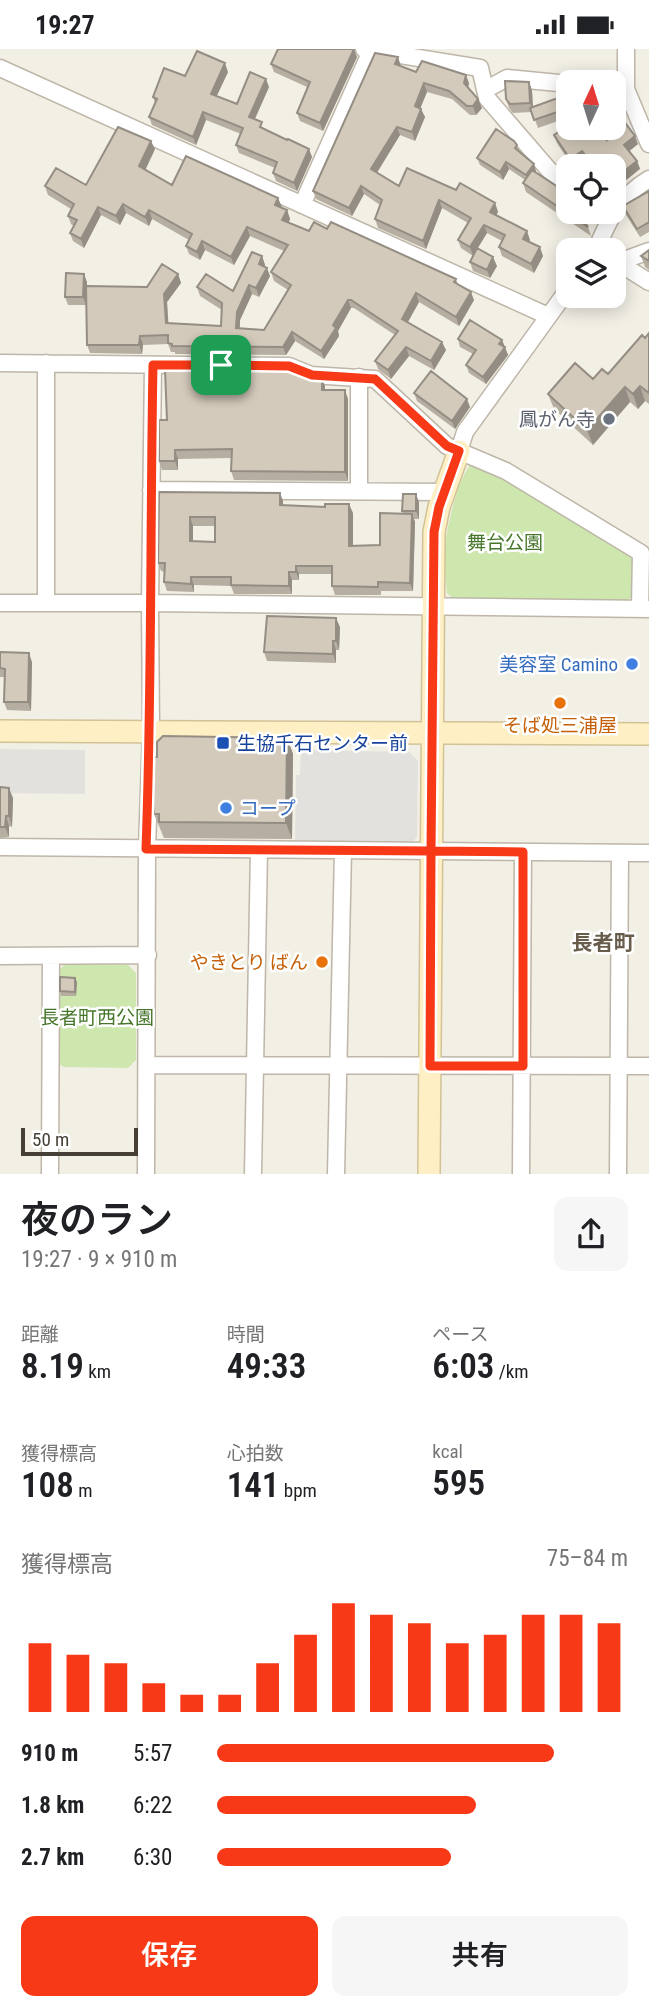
<!DOCTYPE html>
<html lang="ja">
<meta charset="utf-8">
<style>
body{margin:0;font-family:"Roboto Condensed","Noto Sans JP",sans-serif;background:#f6f6f6;color:#202124;height:100vh;display:flex;flex-direction:column;font-size:26px;white-space:nowrap}
*{box-sizing:border-box;margin:0}
p{font-size:23px;color:#757577}
.icon{flex:none;width:38px;height:38px;fill:none;stroke:currentColor;stroke-width:2;stroke-linecap:round;stroke-linejoin:round}
.map{position:relative;height:1125px;overflow:hidden}
.panel{display:flex;flex-direction:column;background:#fff;flex:1}
.panel>*{flex:none}
.needle{width:46px;rotate:4deg}
.tools{position:absolute;left:556px;top:21px;display:grid;gap:14px}
.tools a{display:grid;place-items:center;width:70px;height:70px;border-radius:14px;background:#fff;box-shadow:0 4px 18px #0003;font-size:35px}
.scale{position:absolute;left:21px;bottom:18px;width:117px;box-sizing:border-box;padding-left:7px;border:4px solid #453f35;border-top:0;font-size:19px;line-height:24px;white-space:nowrap;color:#453f35;-webkit-text-stroke:5px #fff;paint-order:stroke}
.pin{position:absolute;display:grid;place-items:center;width:60px;height:60px;color:#fff;margin:-30px;border-radius:14px;box-shadow:0 4px 10px #0006}
.round{display:grid;place-items:center;flex:none;width:74px;height:74px;border-radius:14px;background:#f6f6f6}
.headline{display:flex;align-items:center;justify-content:space-between;height:119px;padding:0 21px}
h1{font-size:38px;font-weight:600;line-height:52px}
.figures{display:grid;grid-template-columns:repeat(3,1fr);gap:10px;height:119px;padding:7px 21px}
.figures div{display:grid;align-content:center}
.figures b{font-size:35px;font-weight:600}
.figures small{font-size:19px;font-weight:400}
.figures p{font-size:19px}
.chart{height:196px;padding:14px 21px}
.chart p{display:flex;justify-content:space-between}
.chart svg{width:100%;height:126px;margin-top:7px;stroke:#f73917;stroke-width:6}
.primary-button{display:flex;gap:14px;margin-top:auto;padding:14px 21px}
.primary-button a{flex:1;height:80px;border-radius:14px;background:#f73917;color:#fff;font-size:28px;font-weight:600;line-height:80px;text-align:center}
.primary-button a+a{background:#f6f6f6;color:#202124}
ul{padding:0 21px;list-style:none;font-size:23px}
li{display:grid;grid-template-columns:112px 84px 1fr;align-items:center;height:52px}
li i{height:18px;border-radius:9px;background:#f73917}
.status{display:flex;justify-content:space-between;align-items:center;height:49px;padding:0 35px;background:#fff;direction:ltr}
.status svg{height:19px;fill:currentColor}
.map>svg:first-child{display:block}
.green{fill:#cde7ae}
.parking{fill:#e3e1de}
.lines{fill:none;stroke-linecap:round;stroke-linejoin:round}
.street-casing{stroke:#beb6a8;stroke-width:19}
.secondary-casing{stroke:#d2c296;stroke-width:24}
.street{stroke:#fff;stroke-width:16}
.secondary{stroke:#fef0c4;stroke-width:21}
.wall{fill:#b6aea1;fill-rule:evenodd}
.shaded-wall{fill:#948d83}
.building{fill:#d4cabb;stroke:#948d83;stroke-width:2;fill-rule:evenodd}
.route-casing{stroke:#fff;stroke-width:14}
.route{stroke:#f73917;stroke-width:9}
.worship-dot{fill:#6b7280;stroke:#fff;stroke-width:2.5}
.shop-dot{fill:#3f7fe0;stroke:#fff;stroke-width:2.5}
.food-dot{fill:#e8710a;stroke:#fff;stroke-width:2.5}
.transit-dot{fill:#1a4fb4;stroke:#fff;stroke-width:2.5}
.labels{text-anchor:middle;stroke-width:5;stroke-linejoin:round;paint-order:stroke}
.worship-label{font-size:19px;fill:#5b616d;stroke:#fff;text-anchor:end}
.park-label{font-size:19px;fill:#467629;stroke:#fff}
.shop-label{font-size:19px;fill:#366cbe;stroke:#fff;text-anchor:end}
.food-label{font-size:19px;fill:#c56008;stroke:#fff}
.transit-label{font-size:19px;fill:#164399;stroke:#fff;text-anchor:start}
.neighbourhood-label{font-size:21px;font-weight:bold;fill:#685d4c;stroke:#fff}
</style>
<div class="status"><b>19:27</b><svg viewBox="0 0 49 12"><path d="M0 12V9h3v3zM5 12V6h3v6zM10 12V3h3v9zM15 12V0h3v12zM26 1h20v11H26zM47 4h2v5h-2z"/></svg></div>
<div class="map">
<svg width="649" height="1125" viewBox="0 0 649 1125">
<rect width="100%" height="100%" fill="#f2efe5"/>
<path class="green" d="M473 414 504 426 633 507V547L626 552 453 549 447 544C446 529 444 513 445 499 446 481 459 423 473 414Z
M65 915 128 916 136 924V1011L128 1019 64 1018 57 1014 58 923Z"/>
<path class="parking" d="M0 700 85 701V745L0 744Z
M301 701 409 703 418 712 417 788 410 796 295 794 296 726H300Z"/>
<g class="lines">
<g class="street-casing">
<path id="street" d="M364 0 480 19 487 49 549 121 569 137
M0 19 548 267
M614 39 626 40V0
M626 40 649 95
M485 41 507 29 569 35
M302 156 371 2
M596 201C609 170 619 148 649 130
M614 211 649 233
M619 213 649 202
M0 314 289 317 311 326 375 330 447 397 506 422 641 504 640 559
M46 314V554
M359 328V442
M459 402 465 383 569 239
M151 441 444 443
M0 554H150L648 560
M0 798 649 804
M0 907 148 906
M147 1016 649 1017
M50 1125 51 907
M146 1125 147 800 151 683 150 554 153 316
M253 1125 259 801
M336 1125 343 801
M521 1125 523 803
M618 1125 620 804"/>
</g>
<g class="secondary-casing">
<path id="secondary" d="M0 682 649 685
M429 1125 434 483 439 458 459 402"/>
</g>
<use href="#street" class="street"/>
<use href="#secondary" class="secondary"/>
</g>
<path class="wall" d="M357 8 323 82 300 72 297 64 307 38 274 23 271 15Z
M228 23 216 47 237 55 269 38 255 70 264 81 312 108 297 142 276 132 273 124 275 119 239 104 236 96 241 85 206 71 196 96 152 76 149 68 155 54 153 48 185 27Z
M416 23 469 34 468 39 482 59 476 66H470L452 50 427 43 420 59 425 68 415 92 400 86 377 124 399 137 456 141 495 154 498 163 496 166 530 191 529 193 543 207 534 224 502 207 499 198 502 192 487 184 477 199 497 217 490 229 473 222 470 213 473 207 461 199 458 191 468 174 442 159 426 200 378 179 375 170 380 156 364 145 352 167 316 150 313 142Z
M529 33 532 42 533 57 569 45V68L538 79 532 63 513 64 509 59 506 50Z
M614 42H616L619 51 614 53Z
M554 86 611 87 638 95 629 102 637 112 640 120 614 117H591L585 110 574 117H572L557 94Z
M517 96 520 103 536 122V123L558 138 569 163H585V164L581 167 588 178 591 187 526 143 523 134 525 131 509 120 503 131 480 116 477 109Z
M155 100 145 121 172 136 282 158 281 159 287 161 290 170 288 174 309 182 327 180 456 230 458 235 474 251 459 277 419 253 408 273 446 301 434 321 409 307 391 330 378 320 375 312 395 286 354 259H351L338 282 339 287 324 310 295 292 286 306 175 305V303H171L168 295 143 296 142 305 90 304 87 296 86 256H68L65 248 87 233V237L147 238 178 225 181 234 167 253 168 274 221 277 222 261 200 247 197 238 233 242 262 207 265 216 264 217 270 227 259 248 252 245 240 271V279L264 281 288 241 274 232 271 223 284 202 250 187 234 216 205 201 200 211 189 205 186 197 189 191 152 170 149 177 126 164 120 176 101 166 84 199 73 192 70 184 74 177 71 175 68 167 71 160 48 146 45 137 86 136Z
M649 142V183L640 188 626 166 623 157Z
M649 201V221L645 218 641 207Z
M649 284V355L645 352 638 360 630 353 593 396 554 360 548 345 608 325Z
M458 290 502 291 508 306 486 335 469 324 466 316 473 305 460 298Z
M270 318 271 321 304 327 322 329 325 337V341L348 350V432L234 431 231 422V409L178 410V421H162L159 412 167 371Z
M414 344 470 358 455 380 417 352Z
M159 443 283 452V456L353 464V497L380 496 403 464 402 462 419 453V470H414L415 473 413 542H381V546H335L332 537V525H299V531H292V545H234L231 537 194 536V543L167 542 164 533 165 523 161 522 158 514ZM193 477H215V493H193Z
M340 578 339 601H336V614L267 612 264 603Z
M0 603 32 613 31 662 7 661 4 653 5 628H0Z
M287 689 293 705 292 790 164 789 154 765Z
M0 738 13 749 12 778 9 777V788L0 789Z
M77 933 76 947H61L60 942Z"/>
<path class="shaded-wall" d="M354 0 357 8 323 82 320 74Z
M398 8 401 17 398 23 395 15Z
M225 14 228 23 214 53 211 45Z
M466 26 469 34 467 43 464 34Z
M266 30 269 38 252 76 249 68Z
M529 33 532 42 533 63 530 54Z
M424 34 427 43 418 65 415 57Z
M478 50 482 59 476 66 473 57Z
M421 60 425 68 415 92 412 83Z
M203 63 206 71 196 96 193 88Z
M397 78 400 86 374 128 371 120Z
M608 79H612L610 99 607 91Z
M635 87 638 95 627 104 624 96Z
M151 92 155 100 143 126 139 117Z
M309 100 312 108 297 142 294 134Z
M582 102 585 110 574 117H572L570 110Z
M637 112 640 120 614 141V130Z
M506 113 509 120 503 131 500 123Z
M534 115 536 122 529 134 526 126Z
M361 137 364 145 352 167 349 159Z
M278 149 282 158 278 165 275 156Z
M439 151 442 159 426 200 423 192Z
M495 154 498 163 493 171 490 163Z
M123 155 126 164 120 176 116 167Z
M98 158 101 166 84 199 81 190Z
M149 161 152 170 149 177 145 168Z
M287 161 290 170 286 180 282 171Z
M578 163H585V164L580 168Z
M484 176 487 184 473 207 470 198Z
M247 178 250 187 234 216 231 208Z
M527 182 530 191 526 198 523 190Z
M202 192 205 201 200 211 197 203Z
M540 198 543 207 534 224 531 215Z
M262 207 265 216 262 223 259 215Z
M493 208 497 217 490 229 487 221Z
M267 219 270 227 259 248 256 239Z
M84 225 87 233 86 256 83 248Z
M178 225 181 234 167 253 169 283 166 274 164 245Z
M249 236 252 245 240 271 239 288 236 279 237 263Z
M471 243 474 251 459 277 456 268Z
M416 244 419 253 405 278 402 270Z
M348 251 351 259 338 282 339 287 324 310 321 302 333 276Z
M292 283 295 292 286 306 283 298Z
M140 287 143 296 142 305 139 296Z
M502 291 508 306 486 335 483 328Z
M442 293 446 301 434 321 431 312Z
M406 298 409 307 391 330 388 321Z
M322 329 325 337V349L322 341Z
M640 337 645 352 638 360 633 345Z
M625 338 630 353 593 396 587 381Z
M345 341 348 350V432L345 423Z
M467 350 470 358 455 380 452 372Z
M175 401 178 410V421L175 412Z
M280 444 283 452V465L280 456Z
M416 445 419 453V470L416 462Z
M349 455 353 464V505L349 497Z
M412 465 415 473 413 542 410 534Z
M190 468 193 477V501L190 492Z
M296 517 299 525V531L296 523Z
M289 523 292 531V545L289 537Z
M191 528 194 536V543L191 535Z
M336 569 340 578 339 601 336 592Z
M333 592 336 601V614L333 605Z
M29 604 32 613 31 662 28 653Z
M287 689 293 705 292 790 286 774Z
M9 739 13 749 12 778 9 767Z
M6 767 9 777V788L5 778Z
M75 929 77 933 76 947 75 943Z"/>
<path class="building" d="M278 0H354L320 74 297 64 310 33 271 15Z
M197 2 225 14 211 45 237 55 250 23 266 30 249 68 262 73 260 78 287 91 288 90 309 100 294 134 273 124 277 113 236 96 243 79 203 63 193 88 149 68 157 50 153 48 164 19 185 27Z
M375 4 398 8 395 15 416 23 422 12 466 26 464 34 478 50 473 57H467L449 42 424 34 415 57 421 60 412 83 397 78 371 120 399 137 407 119 456 141 460 134 495 154 490 163 527 182 523 190 540 198 531 215 499 198 505 186 484 176 470 198 458 191 471 169 439 151 423 192 375 170 382 151 361 137 349 159 313 142Z
M505 32 529 33 530 54 510 55 506 50Z
M569 45V59L534 71 530 59Z
M626 75 635 87 624 96 637 112 614 130V117H594L582 102 570 110 554 86 569 76V79H608L607 91Z
M118 78 151 92 139 117 172 136 186 107 278 149 275 156 287 161 282 171 309 182 314 173 327 180 331 173 456 230 454 233 471 243 456 268 416 244 402 270 442 293 431 312 406 298 388 321 375 312 398 282 351 251H348L333 276 336 279 321 302 292 283 283 298 172 297V295L168 294V286L140 287 139 296H87L86 237 147 238 162 215 178 225 164 245 166 274 221 277 222 254 197 238 206 225 233 242 252 203 262 207 259 215 267 219 256 239 249 236 237 263 236 279 264 281 291 236 271 223 288 196 247 178 231 208 202 192 197 203 186 197 192 185 149 161 145 168 123 155 116 167 98 158 81 190 70 184 77 171 68 167 74 155 45 137 56 119 86 136Z
M496 80 514 92 517 96 515 99 534 115 526 126 506 113 500 123 477 109Z
M532 121 558 138 557 139 569 147V163H578L588 178 523 134Z
M649 142V173L637 180 623 157Z
M477 199 493 208 487 221 470 213Z
M649 201V212L641 207Z
M66 224 84 225 83 248H65Z
M470 271 502 291 499 295 505 298 483 328 466 316 476 301 458 290Z
M649 284V344L640 337 633 345 625 338 587 381 548 345 575 314 593 330 602 320 608 325 642 286 645 289Z
M172 317 270 318 268 321H289L304 327 322 329V341H345V423L231 422 232 400 175 401V412H159V371H167L165 321H172Z
M431 322 467 350 452 372 414 344Z
M159 443 280 444V456L325 458V455H349V497L380 496V464L412 465 410 534 378 533V538L332 537V517H296V523H289V537L231 536V528H191V535L164 533 165 514H158ZM190 468H215V493L190 492Z
M403 445H416V462H402Z
M267 567 336 569V592H333V605L264 603Z
M0 603 29 604 28 653H4L5 620 0 619Z
M163 687 287 689 286 774 159 773V765H154L153 755 154 708H157V693Z
M0 738 9 739V767H6L5 778H0Z
M60 928 75 929V943L60 942Z"/>
<g class="lines">
<g class="route-casing">
<path id="route" d="M221 316H153C150 477 152 639 146 800L431 802 430 1017H523V803L431 802 434 483 439 458 459 402 447 397 375 330 312 326 289 317 221 316"/>
</g>
<use href="#route" class="route"/>
</g>
<circle class="worship-dot" cx="609" cy="370" r="7"/>
<g class="shop-dot">
<circle cx="632" cy="615" r="7"/>
<circle cx="226" cy="759" r="7"/>
</g>
<g class="food-dot">
<circle cx="560" cy="654" r="7"/>
<circle cx="322" cy="913" r="7"/>
</g>
<rect class="transit-dot" x="216" y="687" width="14" height="14" rx="3.5"/>
<g class="labels">
<g class="worship-label">
<text x="595" y="377">鳳がん寺</text>
</g>
<g class="park-label">
<text x="505" y="500">舞台公園</text>
<text x="97" y="975">長者町西公園</text>
</g>
<g class="shop-label">
<text x="618" y="622">美容室 Camino</text>
<text x="240" y="766" text-anchor="start">コープ</text>
</g>
<g class="food-label">
<text x="560" y="683">そば処三浦屋</text>
<text x="308" y="920" text-anchor="end">やきとり ばん</text>
</g>
<g class="transit-label">
<text x="237" y="701">生協千石センター前</text>
</g>
<g class="neighbourhood-label">
<text x="603" y="901">長者町</text>
</g>
</g>
</svg>
<div class="tools">
<a><svg class="needle" viewBox="-14 -14 28 28"><path d="M0-13l5 13h-10z" fill="#e53935"/><path d="M0 13l5-13h-10z" fill="#757577"/></svg></a>
<a><svg class="icon" aria-label="locate" viewBox="0 0 24 24"><circle cx="12" cy="12" r="6"/><path d="M12 2v4M12 18v4M2 12h4M18 12h4"/></svg></a>
<a><svg class="icon" aria-label="layers" viewBox="0 0 24 24"><path d="M12 4l9 5-9 5-9-5zM3 14l9 5 9-5"/></svg></a>
</div>
<div class="scale">50 m</div>
<div class="pin" style="left:221px;top:316px;background:#1e9e55"><svg class="icon" aria-label="arrive" viewBox="0 0 24 24"><path d="M6 21V4h12l-3 4 3 4H6"/></svg></div>
</div>
<section class="panel">
<div class="headline"><div><h1>夜のラン</h1><p>19:27 · 9 × 910 m</p></div><a class="round"><svg class="icon" aria-label="share" viewBox="0 0 24 24"><path d="M12 15V3M7 8l5-5 5 5M5 13v7h14v-7"/></svg></a></div>
<div class="figures">
<div><p>距離</p><b>8.19<small> km</small></b></div>
<div><p>時間</p><b>49:33</b></div>
<div><p>ペース</p><b>6:03<small> /km</small></b></div>
</div>
<div class="figures">
<div><p>獲得標高</p><b>108<small> m</small></b></div>
<div><p>心拍数</p><b>141<small> bpm</small></b></div>
<div><p>kcal</p><b>595</b></div>
</div>
<div class="chart"><p><span>獲得標高</span>75–84 m</p>
<svg viewBox="0 0 160 44" preserveAspectRatio="none"><path d="M5 44V20M15 44V24M25 44V27M35 44V34M45 44V38M55 44V38M65 44V27M75 44V17M85 44V6M95 44V10M105 44V13M115 44V20M125 44V17M135 44V10M145 44V10M155 44V13"/></svg>
</div>
<ul>
<li><b>910 m</b>5:57<i style="width:82%"></i></li>
<li><b>1.8 km</b>6:22<i style="width:63%"></i></li>
<li><b>2.7 km</b>6:30<i style="width:57%"></i></li>
</ul>
<div class="primary-button"><a>保存</a><a>共有</a></div>
</section>
